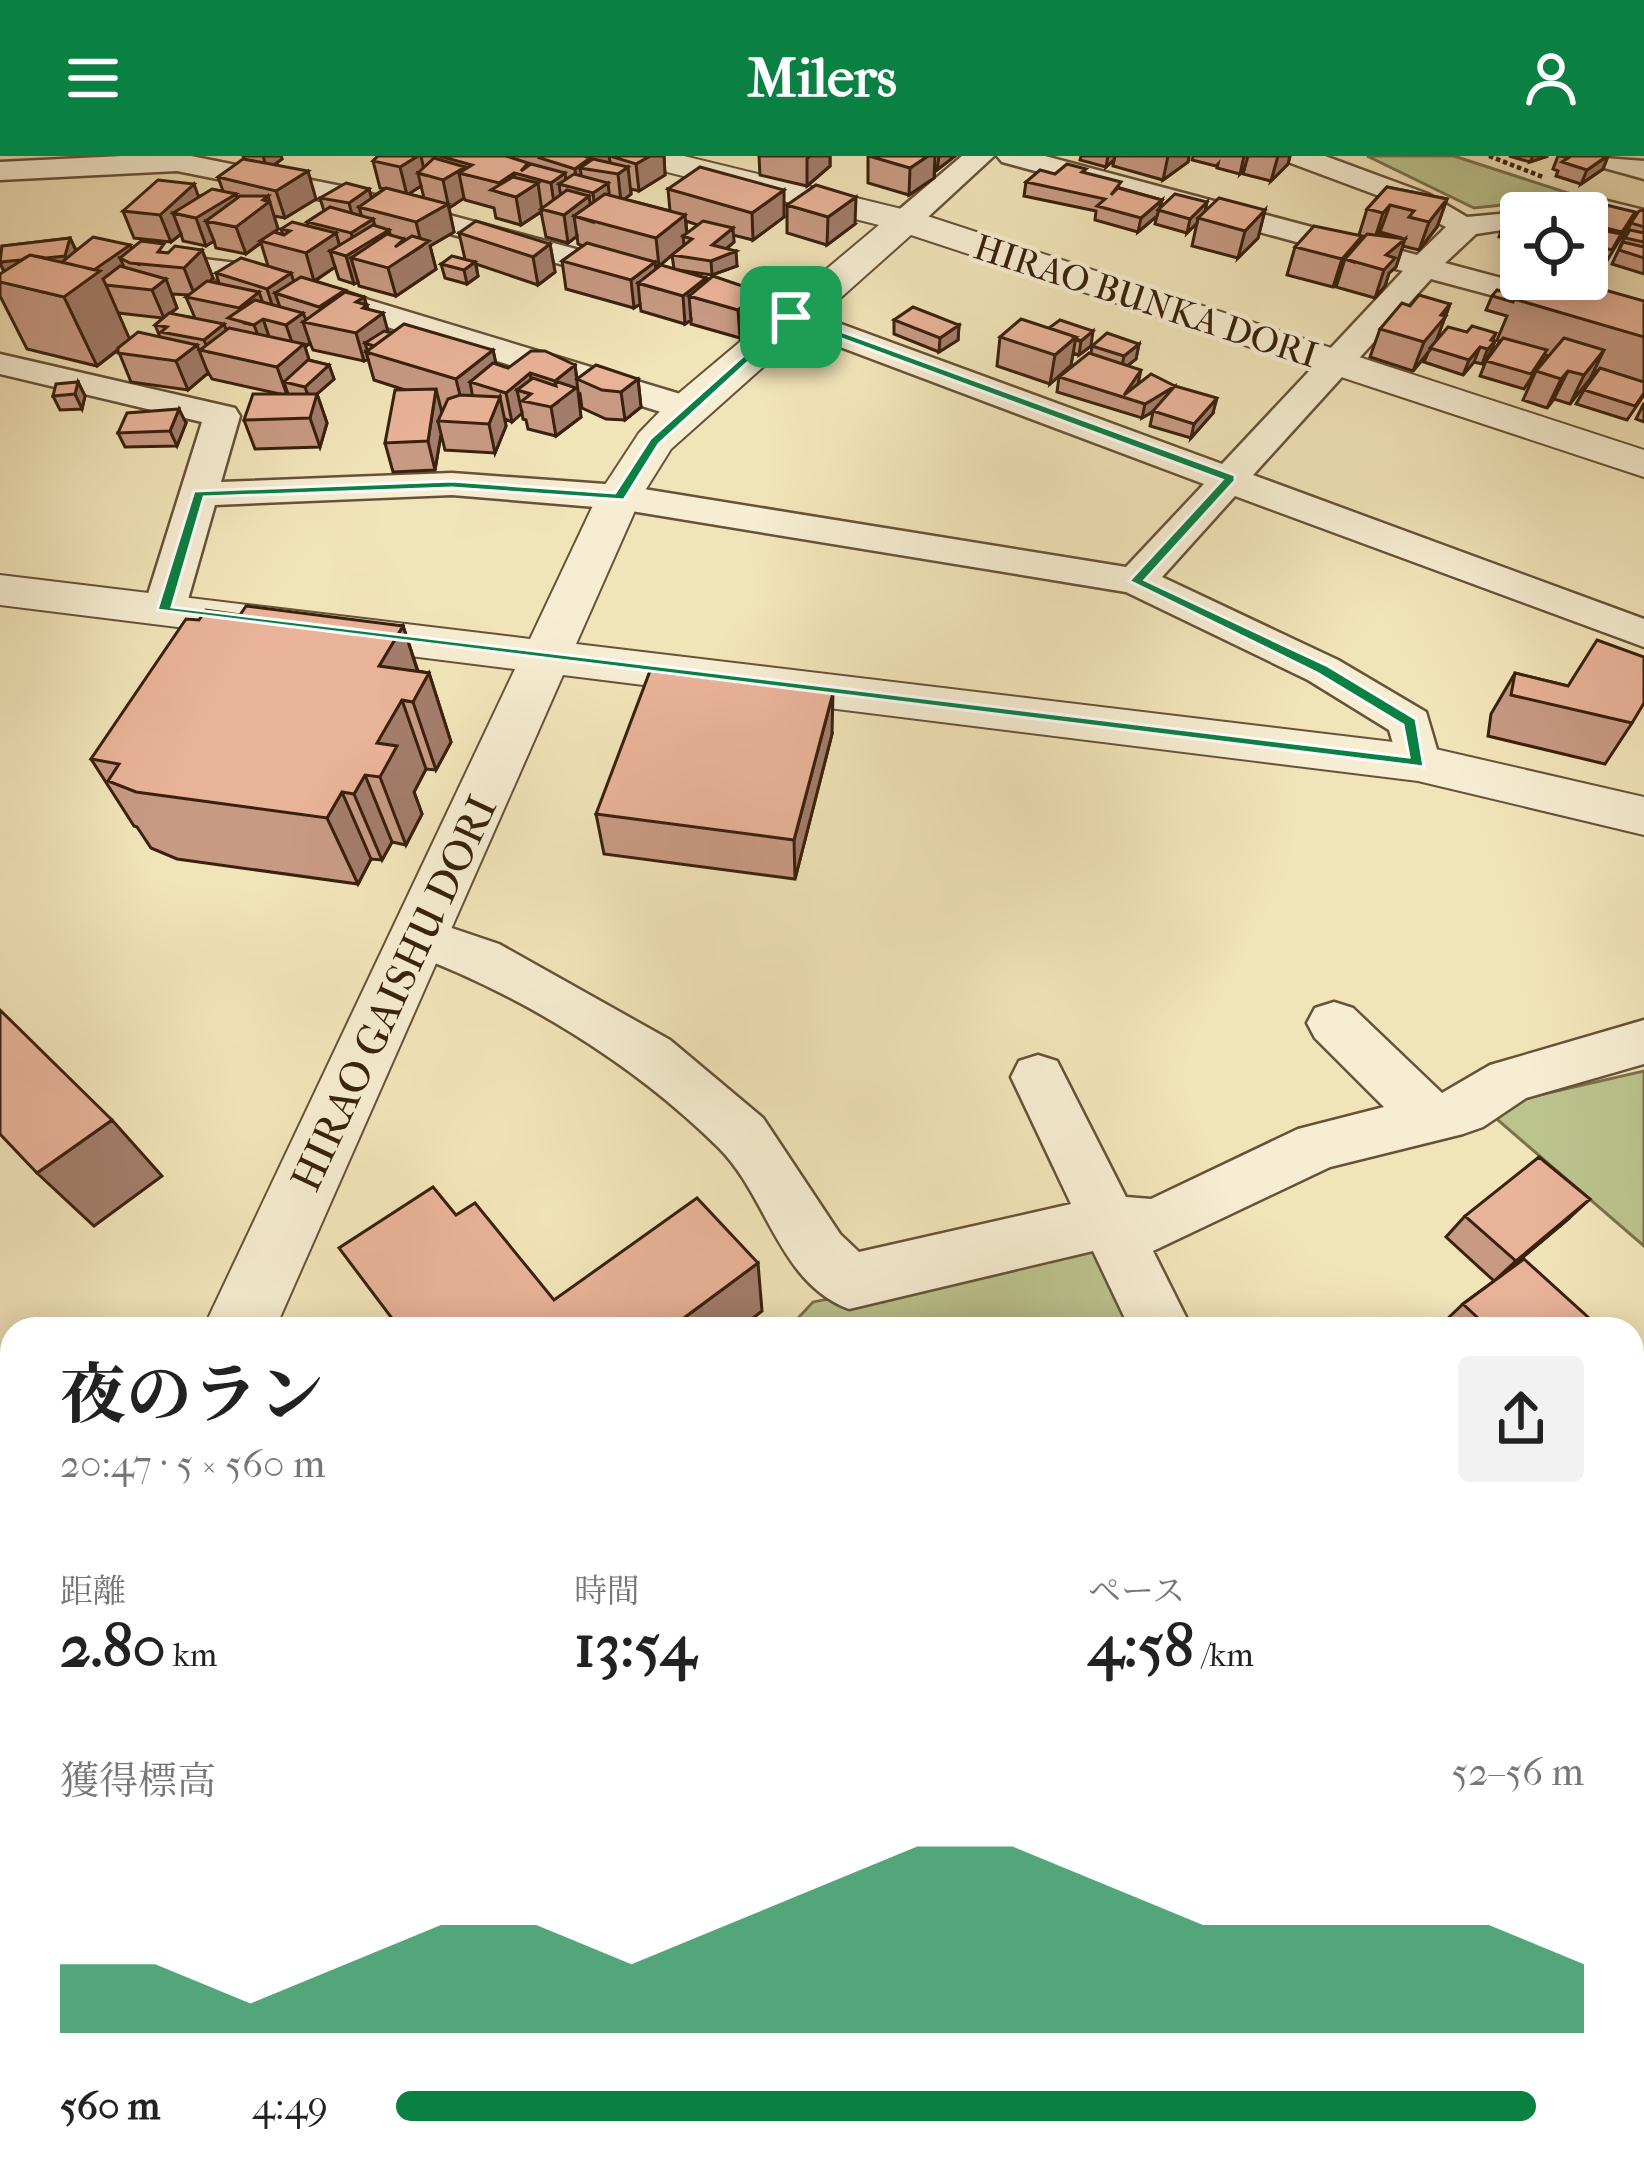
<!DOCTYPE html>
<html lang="ja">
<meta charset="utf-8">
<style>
body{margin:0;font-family:"IM FELL French Canon","Noto Serif JP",serif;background:#f2f2f2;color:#222;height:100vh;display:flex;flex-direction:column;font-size:45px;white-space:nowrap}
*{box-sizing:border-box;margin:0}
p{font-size:39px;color:#767676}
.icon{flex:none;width:66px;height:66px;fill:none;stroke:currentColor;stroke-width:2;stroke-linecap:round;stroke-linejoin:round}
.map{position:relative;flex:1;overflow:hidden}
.drawer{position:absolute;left:0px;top:1161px;width:1644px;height:858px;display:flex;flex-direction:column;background:#fff;border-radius:36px 36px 0 0;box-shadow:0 6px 30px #0003}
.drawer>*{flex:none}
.controls{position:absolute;left:1500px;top:36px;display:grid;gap:24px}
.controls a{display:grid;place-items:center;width:108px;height:108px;border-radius:12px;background:#fff;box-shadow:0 6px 30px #0003;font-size:60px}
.pin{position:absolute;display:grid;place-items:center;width:102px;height:102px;color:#fff;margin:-51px;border-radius:24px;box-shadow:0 6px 18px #0006}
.round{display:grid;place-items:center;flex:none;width:126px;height:126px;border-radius:12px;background:#f2f2f2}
.head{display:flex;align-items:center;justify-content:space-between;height:204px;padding:0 60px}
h1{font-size:66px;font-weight:700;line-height:90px}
.stats{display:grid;grid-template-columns:repeat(3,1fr);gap:18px;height:204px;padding:12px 60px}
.stats div{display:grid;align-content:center}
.stats b{font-size:60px;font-weight:700}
.stats small{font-size:33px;font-weight:400}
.stats p{font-size:33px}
.chart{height:336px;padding:24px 60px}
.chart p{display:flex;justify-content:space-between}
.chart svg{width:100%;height:216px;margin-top:12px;fill:#0b8043;opacity:.7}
ul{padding:0 60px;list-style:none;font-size:39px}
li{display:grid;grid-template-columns:192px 144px 1fr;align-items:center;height:90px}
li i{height:30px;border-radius:15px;background:#0b8043}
header{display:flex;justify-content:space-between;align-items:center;height:156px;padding:0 60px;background:#0b8043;color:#fff;font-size:54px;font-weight:700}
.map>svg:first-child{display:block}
.green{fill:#bcc48e;stroke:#7a724e;stroke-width:3}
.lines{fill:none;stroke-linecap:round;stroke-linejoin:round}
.service-casing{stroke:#675238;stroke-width:5}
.minor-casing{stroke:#675238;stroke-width:5}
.tertiary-casing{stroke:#675238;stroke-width:4}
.path{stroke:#39210d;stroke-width:4.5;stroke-dasharray:4.5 3;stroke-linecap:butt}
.service{fill:#f7edd2;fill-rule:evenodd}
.minor{fill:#f7edd2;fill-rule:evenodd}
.tertiary{fill:#f7edd2;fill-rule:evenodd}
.wall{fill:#c89a84;stroke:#39210d;stroke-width:3;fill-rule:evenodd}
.shaded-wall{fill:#a37d6b;stroke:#39210d;stroke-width:3}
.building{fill:#e9b399;stroke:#39210d;stroke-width:3}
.route{fill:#0b8043;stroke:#fff;stroke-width:3;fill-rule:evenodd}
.labels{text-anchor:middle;stroke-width:9;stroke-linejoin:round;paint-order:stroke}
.far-street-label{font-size:36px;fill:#39210d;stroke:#f7edd2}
.street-label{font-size:42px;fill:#39210d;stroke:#f7edd2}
</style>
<header><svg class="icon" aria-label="menu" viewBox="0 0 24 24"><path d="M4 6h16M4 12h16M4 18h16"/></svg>Milers<svg class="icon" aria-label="person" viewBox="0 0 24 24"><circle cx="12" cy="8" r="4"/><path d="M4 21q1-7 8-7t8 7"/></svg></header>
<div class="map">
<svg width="1644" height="2019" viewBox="0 0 1644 2019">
<rect width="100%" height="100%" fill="#f2e4b9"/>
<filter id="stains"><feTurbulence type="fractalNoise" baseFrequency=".00167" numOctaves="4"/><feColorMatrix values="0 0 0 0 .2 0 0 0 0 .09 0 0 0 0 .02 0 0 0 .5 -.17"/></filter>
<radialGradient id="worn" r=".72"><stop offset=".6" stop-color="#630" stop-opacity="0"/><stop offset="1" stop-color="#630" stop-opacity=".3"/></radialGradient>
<path class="green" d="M1367 0H1454L1580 41 1474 52Z
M1644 915V1090L1492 959 1513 945Z
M1094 1089 1138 1173H788L813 1146Z
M1039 2007H1364L1372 2019H1056Z"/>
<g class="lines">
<g class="service-casing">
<path id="service" d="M1644 1407V1448L1632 1453V1412Z
M717 2007H767L772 2019H722Z"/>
</g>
<g class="minor-casing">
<path id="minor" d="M122 0H191L341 30 803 154 1222 308 1403 115 1002 6 997 0H1045L1417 99 1446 71 1406 50 1288 6 1283 0H1325L1428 38 1467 61 1532 55 1521 57V71L1476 78 1445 107 1644 160V180L1431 123 1253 319 1644 463V491L1235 340 1162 421 1338 504 1426 556 1441 607 1434 618 1418 623 1402 618 1389 574 1308 524 1126 436 619 353 452 339 215 349 185 454 179 463 164 467 149 463 143 454 202 266 0 218V198L235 252 240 260 221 326 452 317 619 329 1126 411 1204 328 779 168 337 47 177 15 0 24V6Z
M962 0H994L916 72H894L890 65 894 58Z
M1578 0 1644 5V23L1583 6Z
M1591 41 1644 54V72L1587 57H1535L1539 51Z
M114 92 253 109 700 244 705 252 700 260H674L239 125 114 112 0 119V99Z
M419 761 499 788 670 884 763 962 840 1078 859 1096 1071 1048 1011 921 1019 905 1038 899 1057 905 1126 1041 1151 1043 1298 973 1384 951 1315 882 1307 867 1315 852 1334 846 1353 852 1442 937 1490 909 1644 864V908L1526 942 1483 971 1463 978 1330 1011 1153 1095 1192 1173H1130L1093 1095 849 1153C779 1127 768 1041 719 992 631 905 517 836 401 794L394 780 401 766Z
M945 2007H1030L1025 2019H941Z"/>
</g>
<g class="tertiary-casing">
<path id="tertiary" d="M626 0H684L918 57 1644 294V321L911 79 671 293 641 341 576 488 1418 589 1644 641V679L1418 625 563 519 275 1173H203L515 513 0 449V419L530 483 597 341 639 277 672 243 879 69 631 7Z
M12 1624V1733L0 1738V1629Z"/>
</g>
<path class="path" d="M1489 0 1543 21"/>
<use href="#service" class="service"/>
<use href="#minor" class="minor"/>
<use href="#tertiary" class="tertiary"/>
</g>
<path class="wall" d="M243 0H281L282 3 274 9 316 43 285 62 274 60 278 73 274 76 283 79 281 73 308 70 307 66 324 55 320 42 369 33 371 42 384 33 380 32 373 5 378 0H609L610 7 609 0H664L665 19 639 35 631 33V38L624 43 670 55 668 33 784 61 753 84 733 79 734 86 726 93 737 110 712 119 678 114 706 126 761 164 740 182 691 168V164L685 168 641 155 640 148 634 152 566 133 562 105 583 90 578 88 577 80 568 87 546 81 541 56 521 69 496 62 494 52 465 44 464 42 449 52 454 76 430 90 436 113 396 140 359 130 358 126 354 128 339 123 335 111 315 125 364 141 368 153 388 176 493 194 496 208 508 212 575 209 577 223H638L641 251 625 264 606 263 582 252 580 238 577 240 581 261 556 280 528 273 526 264 523 263 522 257 512 266 505 263 506 270 495 297 445 294 441 278 435 314 393 316 385 287 405 234 374 224 368 203 364 205 313 194 310 187 305 191 309 204 329 209 334 223 317 238 327 267 320 291 255 293 244 264 280 238 212 223 205 211 208 217 188 234 131 226 118 194 97 210 27 193 0 140V118L4 116 0 107 2 90 70 82 76 94 132 92 168 97 202 94 213 122 209 125 219 127 216 117 268 110 261 87 246 98 216 92 214 85 206 90 183 85 181 78 171 86 134 82 123 55 223 35 218 21 244 3ZM421 30 424 42 408 38ZM686 65 698 69 687 78ZM684 89 672 99 674 113H656V109L659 110ZM172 138 189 139 186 141 195 162 170 158 177 152ZM118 157 163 162 155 169 160 181 129 183Z
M759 0H830V10L807 30 760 19Z
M868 0H955L937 14H935L934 22 909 39 868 27Z
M1081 0H1189L1188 6 1163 24 1113 10 1114 4 1106 11 1080 4Z
M1193 0H1290L1288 8 1271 25 1243 18 1244 14 1240 18 1217 12 1218 8 1216 10 1192 4Z
M1509 0H1548L1530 6Z
M1558 0H1608L1603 13 1581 28 1556 20 1558 15 1553 13Z
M1085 17 1120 32 1162 44 1160 52 1207 46 1205 55 1265 54 1258 82 1238 102 1192 90 1197 67 1187 77 1155 68 1157 60 1138 76 1095 64 1096 55 1024 40 1026 26 1055 18Z
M1387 31 1447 43 1437 71 1419 94 1403 90 1396 111 1389 117 1385 130 1375 142 1336 131 1338 125 1333 131 1287 119 1295 91 1359 79 1367 53ZM1380 76 1402 82 1378 79Z
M787 49 855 68 827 89 787 77Z
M1601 53 1596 64 1628 70 1605 108 1587 103V57Z
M1644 54V118L1612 108 1631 67Z
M1521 62V86L1499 81 1504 66Z
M459 77 550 88 555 116 538 129 476 108 478 120 467 128 445 122 441 108 465 103Z
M1525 131 1644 145V239L1627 264 1576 248 1584 234 1597 215 1594 214 1570 248 1554 243 1547 252 1523 244 1536 215 1549 200 1545 199 1524 233 1480 220 1486 205 1500 185 1497 184 1507 160 1486 154 1492 140 1500 135 1502 132Z
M1450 148 1436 185H1495L1489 199 1482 208 1474 206 1463 219 1424 206 1428 197 1413 215 1370 201 1380 173 1410 150Z
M894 164 959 169 958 184 939 196 894 178Z
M1049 172 1091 190 1079 199 1073 197 1071 209 1050 228 997 210 1000 181Z
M1139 188 1136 203 1128 209 1138 227 1213 257 1191 282 1150 270 1153 256 1142 262 1057 236 1059 221 1091 198 1092 190Z
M78 226 85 240 82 253 60 254 53 240Z
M1644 247V266L1636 263Z
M186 267 177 290 125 291 118 277Z
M240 459 403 470 418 515 429 517 451 586 436 614 426 613 414 636 422 658 406 689 392 686 382 704 371 703 358 728 177 703 151 692 137 671 134 670 91 603 199 464Z
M1515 517 1568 530 1632 567 1605 608 1488 580 1491 558Z
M832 578 795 723 604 698 596 658Z
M1465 1060 1567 1064 1496 1124 1601 1173H1449L1443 1167 1463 1148 1494 1125 1446 1081Z"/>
<path class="shaded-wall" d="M263 0H281L282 3 267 14Z
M418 0H421L425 19 418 17 421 30 407 39 400 11Z
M588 0H609L610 6 580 12 584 34 577 33 575 13 588 3Z
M650 0H664L665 19 639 35 636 8Z
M810 0H830V10L807 30V3Z
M928 0H935L934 22 909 39 910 12Z
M939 0H955L937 14Z
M1108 0H1115L1114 4 1106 11Z
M1168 0H1189L1188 6 1163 24Z
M1244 0H1248L1244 14 1240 18Z
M1278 0H1290L1288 8 1271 25Z
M1533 0H1548L1530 6Z
M1608 0 1603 13 1581 28 1587 14Z
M465 11 467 19 459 17 464 42 449 52 443 24Z
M628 11 631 38 621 46 618 18Z
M308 15 316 43 285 62 276 35Z
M514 17 518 40 538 27 542 55 521 69 516 41 501 37 499 27Z
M565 17 567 30 559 28 562 49 555 54 551 27Z
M608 27 611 54 596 64 593 37Z
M194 28 204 56 236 38 245 64 268 40 278 73 246 98 236 71 206 65 214 85 206 90 196 62 173 57 181 78 171 86 160 59Z
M369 33 375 55 359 51 364 69 373 63 378 81 389 74 396 102H351L358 126 354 128 346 100 356 94 351 77 356 74 349 47Z
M784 34V61L753 84 752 57Z
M589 40 593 66 574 60 577 80 568 87 564 59Z
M856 41 855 68 827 89 828 61Z
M1447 43 1437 71 1419 94 1429 66Z
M1162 44 1157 60 1138 76 1141 62Z
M1207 46 1204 60 1198 62 1197 67 1187 77 1190 63Z
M448 48 454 76 430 90 436 113 396 140 388 112 395 91 404 83 408 99 422 90 416 66Z
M1390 49 1380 76 1374 85 1383 57Z
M1265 54 1258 82 1238 102 1245 75Z
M685 59 687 81 683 80 684 89 659 110 656 82Z
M733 72 734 86 713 104 712 89Z
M336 77 342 98 330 95 335 111 314 125 306 97Z
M1362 80 1354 106 1345 103 1338 125 1333 131 1342 103Z
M70 82 83 110 130 89 138 108 120 102 130 125 106 129 130 184 97 210 64 141 10 128 0 107Z
M1405 83 1396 111 1389 117 1385 130 1375 142 1384 114 1386 99Z
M550 88 555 116 538 129 533 101Z
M202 94 213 122 195 140 184 112Z
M736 95 737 110 712 119 711 105Z
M475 106 478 120 467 128 464 114Z
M655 106 658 133 638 127 640 148 634 152 631 124Z
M291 117 300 145 275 137 282 157 276 161 267 133Z
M706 122 707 145 689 140 691 164 685 168 683 140Z
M166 123 177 152 164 162 152 134Z
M259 136 269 164 263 163 273 192 265 198 254 169 244 167 239 152Z
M760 136 761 164 740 182 738 154Z
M364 141 371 166 383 157 390 183 377 191 365 187 368 197 366 196 368 203 364 205 356 177V146Z
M1450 148 1435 188 1413 215 1424 186Z
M303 157 307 166H303L310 187 305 191 313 216 284 226 288 238 287 239 277 211 295 195 286 169Z
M224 168 234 196H209L204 184Z
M959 169 958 184 939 196 940 182Z
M1093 175 1091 190 1079 199 1081 185Z
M1496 177 1490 191 1495 185 1489 199 1482 208 1491 184Z
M1076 181 1071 209 1050 228 1055 199Z
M1139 188 1136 203 1121 215 1124 200Z
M197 189 208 217 188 234 176 205Z
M1480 191 1474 206 1463 219 1469 204Z
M493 194 499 222 470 226 473 243 463 251 456 223Z
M1604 194 1590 223 1570 248 1584 219Z
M329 209 334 223 317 238 327 267 320 291 310 262V245L305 231Z
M575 209 581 261 556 280 551 251 558 246 555 225Z
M1141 214 1138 228 1123 241Z
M1568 215 1554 243 1547 252 1561 223Z
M530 217 535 246 531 238 517 234 522 257 512 266 506 237Z
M638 223 641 251 625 264 621 236Z
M78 226 85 240 82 253 75 238Z
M1175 230 1172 244 1142 262 1145 248Z
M436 233 443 261 438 265 441 278 435 314 428 285Z
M500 241 506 270 495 297 489 268Z
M1217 242 1213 257 1191 282 1194 268Z
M179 253 186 267 177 290 170 275Z
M403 470 422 529 429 517 451 586 436 614 413 546 402 544 426 613 414 636 422 658 406 689 380 621 377 587 379 510Z
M833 537 832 578 795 723 794 684Z
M365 619 392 686 382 704 354 638Z
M342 636 371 703 358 728 327 662Z
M112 964 162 1020 94 1070 37 1017Z
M1590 1043 1567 1064 1494 1125 1516 1105Z
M758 1107 762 1155 739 1173H669Z"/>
<path class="building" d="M378 0H418L400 11 373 5Z
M445 0H506L528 7 521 15 531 8 565 17 551 27 514 17 499 27 459 17 472 9 443 1Z
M543 0H584L590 2 575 13 540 2Z
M610 0H650L636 8Z
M869 0H928L910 12Z
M1561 0H1607L1587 14 1562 6 1568 2Z
M434 2 465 11 443 24 418 17Z
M243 3 308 15 276 35 218 21Z
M593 3 628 11 618 18 580 12Z
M1067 8 1086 13 1082 16 1121 26 1111 39 1118 32 1162 44 1141 62 1097 50 1105 43 1026 26 1040 14 1055 18Z
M700 11 784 34 752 57 668 33Z
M574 18 608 27 593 37 559 28Z
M513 21 538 27 516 41 491 34Z
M158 24 194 28 160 59 123 55Z
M346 27 369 33 349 47 320 42Z
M816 29 856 41 828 61 787 49Z
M1387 31 1447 43 1429 66 1409 61 1414 55 1390 49 1383 57 1367 53Z
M386 32 448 48 416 66 359 51Z
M212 33 236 38 196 62 173 57Z
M567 34 589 40 564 59 541 53Z
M605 38 685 59 656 82 574 60Z
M1175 38 1207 46 1190 63 1158 54Z
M240 40H268L263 44 269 46 236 71 206 65Z
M1219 42 1265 54 1245 75 1198 62Z
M1577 47 1601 53 1589 68 1587 67V57H1550L1553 52Z
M1606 49 1635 56 1622 76 1593 69Z
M330 51 373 63 351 77 307 66Z
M1644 54V71L1631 67 1639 55Z
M1509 60 1521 62V71L1504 66Z
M476 65 550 88 533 101 459 77Z
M703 65 733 72 712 89 736 95 711 105 672 99 692 83 683 80Z
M292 66 336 77 306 97 260 85 274 76 284 79 290 75 281 73Z
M373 69 389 74 346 100 330 95Z
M1314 70 1362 80 1342 103 1295 91Z
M1587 71 1621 78 1612 94 1587 88Z
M1630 74 1644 77V86L1625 82Z
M387 78 404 83 395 91 412 80 429 85 388 112 351 102Z
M1367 78 1405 83 1386 99 1395 102 1384 114 1345 103Z
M93 81 130 89 94 114 62 106Z
M70 82 65 100 46 102 30 99 21 104 0 106 2 90Z
M141 85 164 88 158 96 168 97 175 90 202 94 184 112 130 107 120 102Z
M1623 86 1644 91V102L1619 94Z
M587 87 655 106 631 124 562 105Z
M30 99 100 115 64 141 0 126V118Z
M452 100 475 106 464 114 441 108Z
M241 102 291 117 267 133 216 117Z
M661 109 706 122 683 140 638 127Z
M120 110 166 123 152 134 106 129 103 123Z
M713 120 760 136 738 154 689 140Z
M301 121 345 134 319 151 275 137Z
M1532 123H1566L1644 145V181L1514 143Z
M207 125 259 136 239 152 186 141Z
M1506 126 1525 131 1520 137 1502 132Z
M1497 134 1517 140 1513 146 1492 140Z
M345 136 364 141 356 146 367 149 363 152 383 157 356 177 303 166Z
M1419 139 1450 148 1441 159 1446 160 1424 186 1380 173 1402 147 1410 150Z
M255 144 303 157 286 169 263 163 254 169 228 162Z
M913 151 959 169 940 182 894 164Z
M169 157 224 168 204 184 161 176 167 171 155 169Z
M1021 163 1076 181 1055 199 1000 181Z
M1060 164 1093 175 1081 185 1074 182 1076 181 1049 172Z
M404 168 493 194 456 223 366 196Z
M1472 170 1496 177 1491 184 1495 185 1488 193 1480 191 1469 204 1430 192 1448 171 1467 176Z
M229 172 304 188 277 211 200 194Z
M384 175 392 177 374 190 365 187Z
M138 176 197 189 176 205 118 197V192Z
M1107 177 1139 188 1124 200 1092 190Z
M1503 182 1547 194 1531 218 1486 205Z
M1564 182 1604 194 1584 219 1568 215 1561 223 1536 215Z
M531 195H545L575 209 555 225 576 232 551 251 522 245 531 238 517 234 533 222 556 230 555 225 530 217 506 237 470 226 493 207 508 212Z
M1089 197 1141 214 1124 239 1151 218 1175 230 1145 248 1059 221Z
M308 204 329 209 305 231 284 226Z
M596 209 638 223 621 236 602 234 577 223Z
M1600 212 1644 226V237L1635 250 1584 234Z
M78 226 75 238 53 240 56 228Z
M1175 230 1217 242 1194 268 1153 255Z
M436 233 428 285 385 287 395 234Z
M253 238H317L310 262 244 264Z
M460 239 500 241 489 268 438 265 448 243Z
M179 253 170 275 118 277 127 257Z
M246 450 403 470 379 510 429 517 413 546 402 544 377 587 397 590 380 621 365 619 354 638 342 636 327 662 136 636 108 625 119 608 91 603 186 463 199 464 206 454 240 459Z
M1597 484 1644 501V547L1632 567 1511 539 1515 517 1568 530Z
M650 515 833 537 794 684 596 658Z
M0 854 112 964 37 1017 0 978Z
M1539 1001 1590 1043 1516 1105 1465 1060Z
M433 1031 456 1059 475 1047 554 1144 697 1042 758 1107 669 1173H501L496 1167 488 1173H400L339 1092Z
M1524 1103 1601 1173H1463L1478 1162 1463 1148Z
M1632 1201 1642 1210 1632 1219Z"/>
<path class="route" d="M791 157 1235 319V325L1145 424 1328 510 1416 563 1424 611 157 454 194 335 452 325 615 337 650 283ZM793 165 1222 324 1129 425 1317 517 1403 569 1409 601 172 451 204 341 452 332 624 344 659 288Z"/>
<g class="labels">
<g class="far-street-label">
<text transform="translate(1146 144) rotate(18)" y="13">HIRAO BUNKA DORI</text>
</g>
<g class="street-label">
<text transform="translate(393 837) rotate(-65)" y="15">HIRAO GAISHU DORI</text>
</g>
</g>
<rect width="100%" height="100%" filter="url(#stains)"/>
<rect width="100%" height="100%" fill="url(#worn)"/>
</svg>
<div class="controls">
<a><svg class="icon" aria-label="locate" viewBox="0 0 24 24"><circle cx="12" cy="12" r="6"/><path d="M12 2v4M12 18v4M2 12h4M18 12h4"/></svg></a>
</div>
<div class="pin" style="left:791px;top:161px;background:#1e9e55"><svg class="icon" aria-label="arrive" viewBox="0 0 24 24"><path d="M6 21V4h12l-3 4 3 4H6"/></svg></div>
<section class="drawer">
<div class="head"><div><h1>夜のラン</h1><p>20:47 · 5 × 560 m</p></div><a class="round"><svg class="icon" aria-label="share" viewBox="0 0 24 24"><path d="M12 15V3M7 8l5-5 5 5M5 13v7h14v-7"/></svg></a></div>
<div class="stats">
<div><p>距離</p><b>2.80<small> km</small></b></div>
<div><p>時間</p><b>13:54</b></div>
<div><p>ペース</p><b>4:58<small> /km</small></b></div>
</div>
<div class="chart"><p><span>獲得標高</span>52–56 m</p>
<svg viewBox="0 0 160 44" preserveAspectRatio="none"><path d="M0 44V30L10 30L20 38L30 30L40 22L50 22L60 30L70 22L80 14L90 6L100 6L110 14L120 22L130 22L140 22L150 22L160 30V44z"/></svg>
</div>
<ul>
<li><b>560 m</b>4:49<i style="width:96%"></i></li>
</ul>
</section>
</div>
